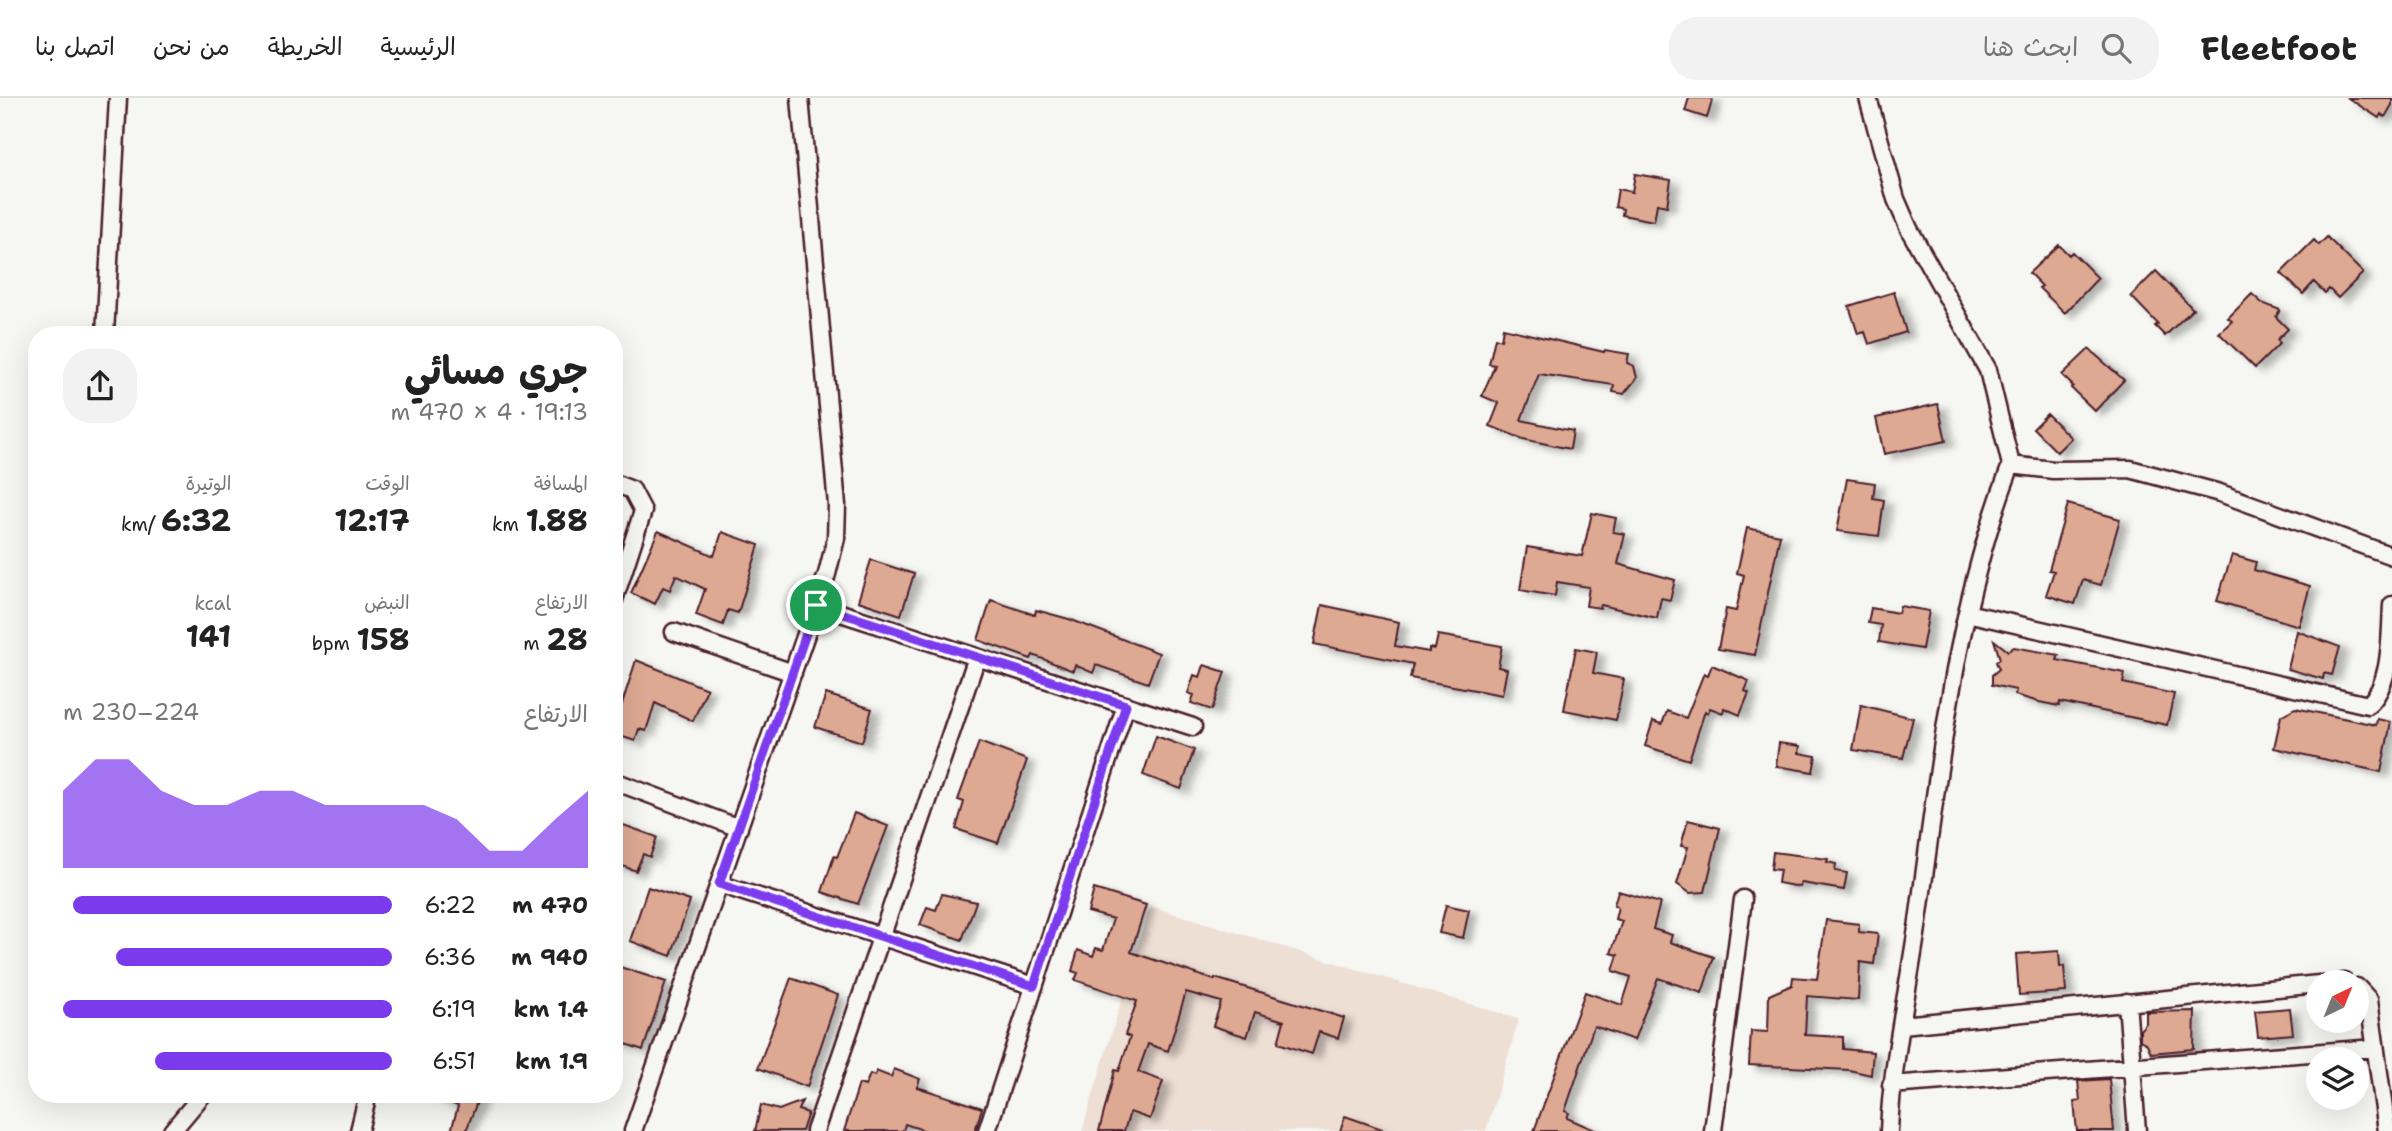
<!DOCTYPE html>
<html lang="ar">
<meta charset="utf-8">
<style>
body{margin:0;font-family:"Shantell Sans","Playpen Sans Arabic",sans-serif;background:#f2f2f2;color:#222;direction:rtl;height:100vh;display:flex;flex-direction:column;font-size:26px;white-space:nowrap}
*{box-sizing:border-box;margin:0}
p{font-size:23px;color:#767676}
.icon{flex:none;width:38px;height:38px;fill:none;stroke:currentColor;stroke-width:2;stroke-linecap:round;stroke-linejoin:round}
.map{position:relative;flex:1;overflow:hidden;direction:ltr}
.drawer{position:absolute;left:28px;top:228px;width:595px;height:777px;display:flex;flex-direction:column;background:#fff;border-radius:28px;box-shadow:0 7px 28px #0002;direction:rtl}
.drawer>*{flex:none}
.needle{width:46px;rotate:43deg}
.controls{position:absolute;left:2306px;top:872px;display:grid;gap:14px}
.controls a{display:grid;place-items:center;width:63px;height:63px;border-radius:50%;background:#fff;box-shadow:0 7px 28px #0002;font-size:35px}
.pin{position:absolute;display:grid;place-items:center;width:60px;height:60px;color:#fff;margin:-30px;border:4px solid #fff;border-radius:50%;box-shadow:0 2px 7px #0007}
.round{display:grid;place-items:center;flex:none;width:74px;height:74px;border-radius:28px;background:#f2f2f2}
.head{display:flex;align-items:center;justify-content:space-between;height:119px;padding:0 35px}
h1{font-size:38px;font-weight:700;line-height:52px}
.stats{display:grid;grid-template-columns:repeat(3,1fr);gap:10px;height:119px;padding:7px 35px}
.stats div{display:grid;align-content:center}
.stats b{font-size:30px;font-weight:700}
.stats small{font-size:19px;font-weight:400}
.stats p{font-size:19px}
.chart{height:196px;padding:14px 35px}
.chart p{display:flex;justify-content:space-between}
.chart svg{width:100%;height:126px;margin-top:7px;fill:#7c3aed;opacity:.7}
ul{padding:0 35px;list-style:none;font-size:23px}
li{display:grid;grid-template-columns:112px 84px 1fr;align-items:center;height:52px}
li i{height:18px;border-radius:9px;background:#7c3aed}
header{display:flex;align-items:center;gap:42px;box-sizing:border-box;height:98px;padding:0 35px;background:#fff;border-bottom:2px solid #e0e0e0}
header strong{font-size:33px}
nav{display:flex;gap:38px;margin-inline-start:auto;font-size:24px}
.search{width:490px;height:63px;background:#f2f2f2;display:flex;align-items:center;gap:18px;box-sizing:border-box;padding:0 24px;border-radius:28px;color:#767676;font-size:26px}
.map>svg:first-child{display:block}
.built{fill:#eedfd5}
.building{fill:#dda992;stroke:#4a1f2b;stroke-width:2;filter:url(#shadow)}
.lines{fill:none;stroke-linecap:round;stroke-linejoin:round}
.street-casing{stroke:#4a1f2b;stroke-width:21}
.street{stroke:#f6f6f2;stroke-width:16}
.route-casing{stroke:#fff;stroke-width:14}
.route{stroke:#7c3aed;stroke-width:9}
</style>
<header>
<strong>Fleetfoot</strong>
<div class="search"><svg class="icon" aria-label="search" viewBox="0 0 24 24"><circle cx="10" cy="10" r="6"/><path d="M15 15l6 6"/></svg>ابحث هنا</div>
<nav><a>الرئيسية</a><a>الخريطة</a><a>من نحن</a><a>اتصل بنا</a></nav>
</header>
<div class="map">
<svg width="2392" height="1033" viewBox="0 0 2392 1033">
<defs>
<filter id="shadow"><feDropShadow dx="8" dy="4.5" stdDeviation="3.5" flood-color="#0004"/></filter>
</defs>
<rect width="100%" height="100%" fill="#f6f6f2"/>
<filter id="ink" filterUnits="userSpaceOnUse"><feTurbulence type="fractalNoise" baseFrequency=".0143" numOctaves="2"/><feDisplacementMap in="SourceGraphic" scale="14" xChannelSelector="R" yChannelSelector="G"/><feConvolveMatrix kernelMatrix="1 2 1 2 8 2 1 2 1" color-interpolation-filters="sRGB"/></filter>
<g filter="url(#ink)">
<path class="built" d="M1150 808 1519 921 1486 1033H1082Z"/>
<path class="building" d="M1689 0H1713L1707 20 1685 13Z
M2348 0H2392V7L2385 19 2381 16 2379 20Z
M1635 76 1671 82 1667 108 1657 106 1654 123 1622 117 1623 111 1615 109 1618 91 1632 94Z
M2327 139 2363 175 2338 200 2329 191 2325 195 2314 184 2303 196 2281 175 2314 142 2319 147Z
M2059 147 2069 157 2072 154 2098 180 2065 215 2039 190 2042 188 2029 175Z
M2156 173 2193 211 2165 238 2155 228 2158 226 2131 198Z
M1894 194 1906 234 1869 246 1865 234 1858 236 1849 208Z
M2252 196 2262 205 2280 212 2276 219 2288 231 2277 242 2280 245 2255 270 2219 235 2232 223 2228 220Z
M1503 230 1604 254 1605 252 1629 256 1627 265 1634 268 1637 280 1624 296 1613 294 1614 287 1539 276 1521 322 1573 333 1570 351 1523 341 1490 328 1499 305 1482 298 1495 267 1489 266 1495 240 1501 242Z
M2089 251 2124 282 2095 313 2071 290 2073 288 2062 277Z
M1938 306 1946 343 1884 356 1876 320Z
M2047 316 2071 340 2057 354 2033 330Z
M1847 381 1875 385 1873 400 1884 402 1879 438 1837 433Z
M2068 406 2120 421 2101 487 2083 482 2075 506 2046 497 2054 473 2049 472Z
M1592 415 1616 420 1613 434 1625 436 1618 466 1675 482 1670 502 1661 500 1657 520 1601 507 1600 510 1586 508 1589 489 1557 484 1555 498 1520 492 1527 449 1582 458Z
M1747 430 1780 437 1755 557 1718 551 1726 511 1736 513 1744 477 1737 475Z
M658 433 714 458 722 434 759 447 738 515 728 512 723 527 696 517 705 491 676 477 670 492 663 489 655 506 631 495Z
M2232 457 2256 464 2254 472 2310 488 2299 528 2217 503Z
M871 462 914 476 901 517 858 503Z
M991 502 1035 517 1036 512 1069 521 1159 555 1148 585 1096 567 1093 575 1075 567 1073 573 1033 557 1031 561 978 542Z
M1322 507 1399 524 1395 548 1429 554V550L1435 551 1438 537 1502 548 1498 569 1507 571 1502 597 1410 580 1413 566 1314 546Z
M1900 508 1929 513 1922 551 1879 544 1881 527 1868 525 1871 510 1898 515Z
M2297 533 2340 549 2332 577 2324 575 2323 581 2288 571Z
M1994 542 2008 553 2014 549 2059 557 2057 562 2125 575 2123 585 2174 596 2167 627 2060 604 2059 608 2039 604 2015 597 2016 592 1992 587V577L1999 571 1996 564 2000 561Z
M1576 550 1597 554 1593 575 1624 581 1616 622 1564 612Z
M636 562 707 591 693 623 655 605 646 633 639 631 635 643 614 636V607L621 609Z
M1204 567 1225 574 1212 612 1191 605 1194 597 1188 595 1194 577 1200 579Z
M1712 567 1749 583 1745 593 1749 595 1740 617 1724 610 1723 615 1710 610 1708 615 1705 613 1689 662 1645 648 1653 623 1662 626 1667 613 1686 620 1704 575 1708 577Z
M826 596 872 611 862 644 815 629Z
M1861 607 1913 620 1903 660 1853 652Z
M2295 610 2376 627 2377 621 2391 624 2381 674 2274 650 2281 618Z
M1156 638 1194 652 1181 691 1143 677Z
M979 644 1027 662 998 745 956 731 964 704 958 702Z
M1779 645 1800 648 1799 655 1816 658 1813 674 1776 668Z
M854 715 888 728 858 806 822 794 834 758 837 759Z
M1688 722 1720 730 1705 794 1690 795 1677 786 1688 749 1681 748Z
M618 725 657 739 650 759 643 756 636 773 614 765V736Z
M1773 754 1828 761 1827 764 1836 766 1835 773 1847 775 1844 792 1801 785 1800 789 1778 785 1780 772 1771 771Z
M648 789 690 803 671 858 630 843Z
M1094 791 1146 807 1131 854 1214 882 1215 880 1344 920 1338 940 1319 934 1312 956 1278 945 1284 923 1255 914 1247 939 1213 928 1221 904 1186 894 1168 953 1148 946 1138 974 1163 983 1150 1021 1130 1014 1124 1033H1099L1115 972 1119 973 1130 939 1125 937 1137 903 1075 882 1078 875 1072 873 1078 852 1093 858 1096 850 1103 852 1113 821 1088 814Z
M1618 793 1660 805 1653 831 1672 837 1670 844 1714 859 1702 895 1658 880 1634 942 1594 928 1565 1013 1569 1015 1567 1020 1597 1033H1534L1585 894 1622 907 1631 879 1613 873 1618 857 1611 855 1622 823 1615 821 1618 809 1614 807Z
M942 796 976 804 962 842 920 827 927 809 936 812Z
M1446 807 1469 812 1463 840 1439 835Z
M1826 822 1859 826V834L1878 836 1874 866 1860 864 1858 902 1807 898 1805 937 1843 939V951L1873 954 1871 977 1849 972 1749 967 1751 933 1768 934 1769 897 1792 887 1793 879 1817 881Z
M2059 853 2060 869 2064 868 2066 894 2019 897 2016 856Z
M614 867 666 884 643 952 614 942Z
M791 880 838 897 807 989 758 970Z
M2290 910 2293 936 2258 939 2255 913Z
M2195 913 2194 951 2151 955 2147 946 2140 942V932L2146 925V914Z
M894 971 920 981 917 989 982 1010 975 1033H926L905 1026 903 1033H844L859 986 865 988 870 976 875 978 876 973 891 979Z
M2109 981 2114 1033H2077L2074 1004 2080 1003 2078 983Z
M480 996 466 1033H451L458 1008 430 997Z
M802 1003 798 1012 808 1015 802 1033H755L761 1007 779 1012Z
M1345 1018 1382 1031V1033H1340Z"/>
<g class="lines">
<g class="street-casing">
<path id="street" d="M1868 0 1896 101 1909 131 1988 272 2011 367
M105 236 118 0
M614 385 632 392 643 413 614 502
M816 507 1193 629
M1967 515 2368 607C2392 585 2390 540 2392 507
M674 534 793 575
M614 683 739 730
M719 786 1034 888
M2343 884H2344
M2357 889 2369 902 2387 1033
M2127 904 2137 1033
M1902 927 2319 886
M1891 987 2375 950
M172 1033 203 996
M359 1033 368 996
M633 1033 827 476 836 440 837 407 800 0
M815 1033 977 559
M987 1033 1126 607
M1713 1033 1743 801
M1889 1033C1892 963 1908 893 1918 823 1939 671 1955 512 2011 367L2053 372 2130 371 2220 395 2392 458"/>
</g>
<use href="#street" class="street"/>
</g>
</g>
<g class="lines" filter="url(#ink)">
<g class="route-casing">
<path id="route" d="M816 507 1126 607 1034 888 719 786Z"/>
</g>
<use href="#route" class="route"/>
</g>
</svg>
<div class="controls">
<a><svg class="needle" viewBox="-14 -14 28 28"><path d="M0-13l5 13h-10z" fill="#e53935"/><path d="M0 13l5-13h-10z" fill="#767676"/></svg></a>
<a><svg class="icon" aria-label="layers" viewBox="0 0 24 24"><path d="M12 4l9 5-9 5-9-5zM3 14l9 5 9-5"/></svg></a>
</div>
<div class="pin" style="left:816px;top:507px;background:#1e9e55"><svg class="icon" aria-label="arrive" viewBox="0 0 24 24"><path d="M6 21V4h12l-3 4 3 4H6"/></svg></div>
<section class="drawer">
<div class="head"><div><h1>جري مسائي</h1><p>19:13 · 4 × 470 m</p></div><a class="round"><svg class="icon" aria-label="share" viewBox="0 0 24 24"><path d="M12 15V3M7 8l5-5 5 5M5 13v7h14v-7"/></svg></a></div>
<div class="stats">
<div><p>المسافة</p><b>1.88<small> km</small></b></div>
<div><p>الوقت</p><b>12:17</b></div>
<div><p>الوتيرة</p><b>6:32<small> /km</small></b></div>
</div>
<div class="stats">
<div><p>الارتفاع</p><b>28<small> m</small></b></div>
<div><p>النبض</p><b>158<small> bpm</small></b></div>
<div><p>kcal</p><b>141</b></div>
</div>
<div class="chart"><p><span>الارتفاع</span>224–230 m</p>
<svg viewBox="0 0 160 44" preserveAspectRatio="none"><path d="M0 44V17L10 6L20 6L30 17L40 22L50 22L60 17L70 17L80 22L90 22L100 22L110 22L120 27L130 38L140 38L150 27L160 17V44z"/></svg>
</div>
<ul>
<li><b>470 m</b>6:22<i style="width:97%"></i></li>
<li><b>940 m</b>6:36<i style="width:84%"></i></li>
<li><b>1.4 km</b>6:19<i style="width:100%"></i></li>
<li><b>1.9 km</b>6:51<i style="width:72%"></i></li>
</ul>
</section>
</div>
